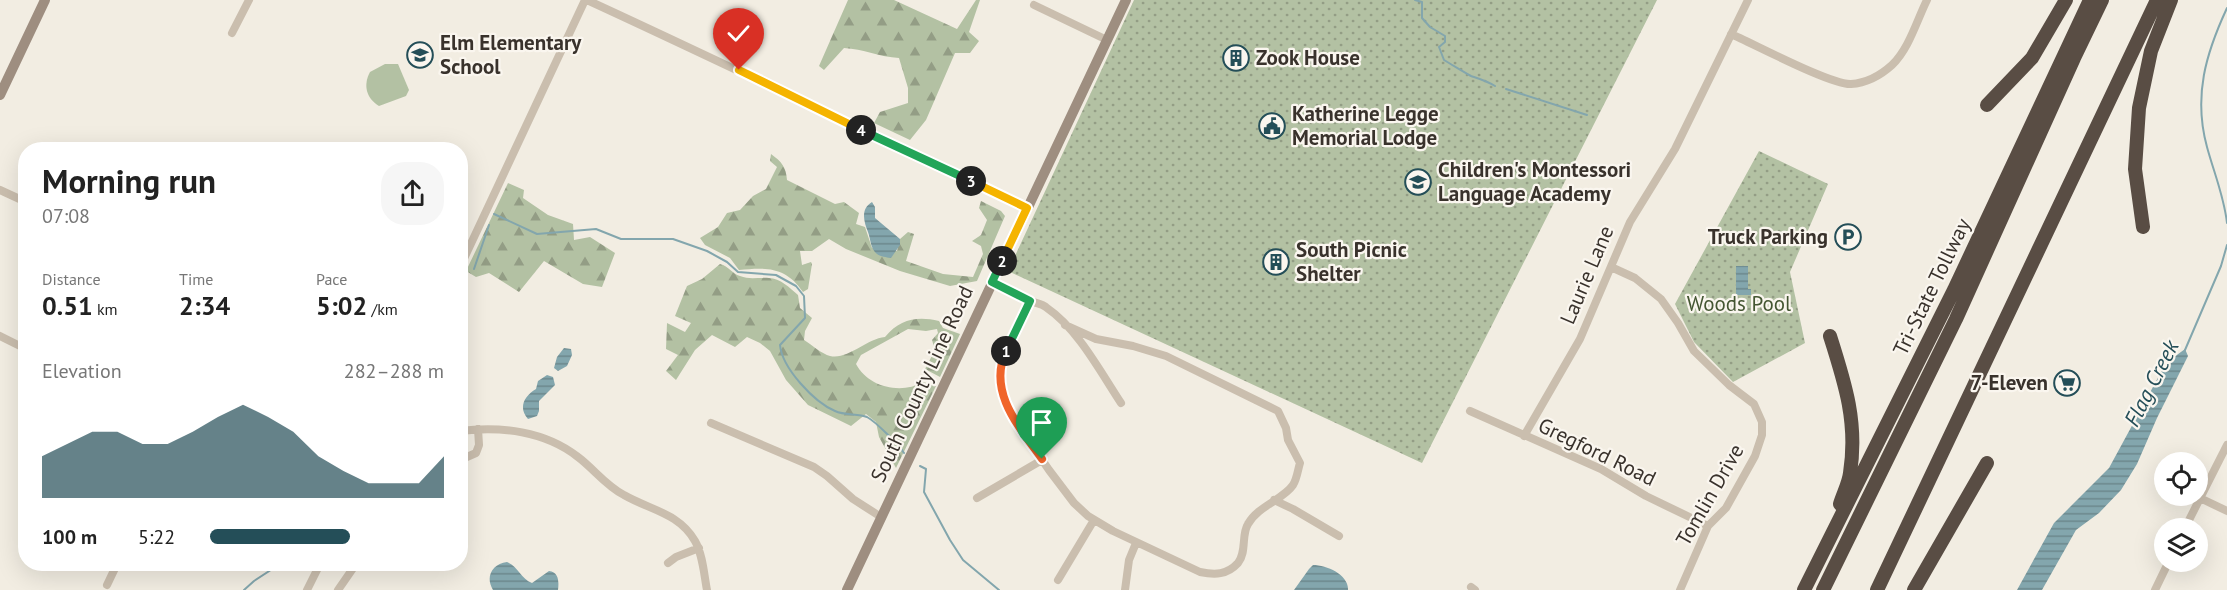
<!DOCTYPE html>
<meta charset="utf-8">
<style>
body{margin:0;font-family:"PT Sans",sans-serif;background:#f6f6f6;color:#222;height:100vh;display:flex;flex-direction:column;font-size:22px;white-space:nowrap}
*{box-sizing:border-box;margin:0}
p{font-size:20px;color:#767676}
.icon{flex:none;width:33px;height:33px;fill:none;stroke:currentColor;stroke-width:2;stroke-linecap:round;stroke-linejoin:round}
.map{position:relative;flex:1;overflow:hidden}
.panel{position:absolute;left:18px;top:142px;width:450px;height:429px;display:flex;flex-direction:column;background:#fff;border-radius:24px;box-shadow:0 6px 24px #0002}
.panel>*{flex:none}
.tools{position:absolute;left:2154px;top:452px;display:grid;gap:12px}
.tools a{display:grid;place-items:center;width:54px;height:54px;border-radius:50%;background:#fff;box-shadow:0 6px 24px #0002;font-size:30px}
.pin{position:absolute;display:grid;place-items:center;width:51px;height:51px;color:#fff;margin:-62px -26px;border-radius:50% 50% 50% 0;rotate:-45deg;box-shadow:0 0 6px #0007}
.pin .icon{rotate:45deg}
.km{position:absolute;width:30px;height:30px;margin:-15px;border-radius:50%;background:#222;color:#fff;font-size:16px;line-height:30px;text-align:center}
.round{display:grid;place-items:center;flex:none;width:63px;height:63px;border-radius:24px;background:#f6f6f6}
.headline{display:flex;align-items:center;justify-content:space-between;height:102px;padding:0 24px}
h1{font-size:33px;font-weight:700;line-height:45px}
.figures{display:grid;grid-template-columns:repeat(3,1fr);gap:9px;height:102px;padding:6px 24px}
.figures div{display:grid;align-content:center}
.figures b{font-size:26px;font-weight:700}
.figures small{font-size:16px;font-weight:400}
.figures p{font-size:16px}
.chart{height:168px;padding:12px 24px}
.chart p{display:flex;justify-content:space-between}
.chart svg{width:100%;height:108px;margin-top:6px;fill:#244e58;opacity:.7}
ul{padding:0 24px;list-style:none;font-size:20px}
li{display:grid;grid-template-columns:96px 72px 1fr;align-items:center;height:45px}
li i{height:15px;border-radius:8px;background:#244e58}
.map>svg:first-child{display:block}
.grass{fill:#b3c1a3}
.forest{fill:url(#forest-firs)}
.park{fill:url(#park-dots)}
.water{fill:url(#water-rules)}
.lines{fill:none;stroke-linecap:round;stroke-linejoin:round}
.stream{stroke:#83a6ad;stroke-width:2}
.street{stroke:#cabeae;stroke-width:8}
.secondary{stroke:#9e8e80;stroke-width:10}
.highway{stroke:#594d44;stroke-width:14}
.split-1-casing{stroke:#fff;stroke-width:12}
.split-2-casing{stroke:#fff;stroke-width:12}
.split-3-casing{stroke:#fff;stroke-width:12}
.split-4-casing{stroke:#fff;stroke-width:12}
.split-5-casing{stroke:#fff;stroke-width:12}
.split-1{stroke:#f0652b;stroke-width:8}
.split-2{stroke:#22a559;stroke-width:8}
.split-3{stroke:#f5b400;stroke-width:8}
.split-4{stroke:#22a559;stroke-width:8}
.split-5{stroke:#f5b400;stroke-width:8}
.labels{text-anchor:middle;stroke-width:4.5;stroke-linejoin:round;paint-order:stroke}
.poi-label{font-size:21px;font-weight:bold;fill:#39322c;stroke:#faf6ef;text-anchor:start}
.street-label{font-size:21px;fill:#39322c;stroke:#faf6ef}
.park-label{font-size:21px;fill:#445632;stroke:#faf6ef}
.water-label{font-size:22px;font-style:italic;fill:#244e58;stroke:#faf6ef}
</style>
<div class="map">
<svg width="2227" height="590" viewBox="0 0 2227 590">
<defs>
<pattern id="forest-firs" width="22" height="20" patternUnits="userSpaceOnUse" patternTransform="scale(1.5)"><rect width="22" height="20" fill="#b3c1a3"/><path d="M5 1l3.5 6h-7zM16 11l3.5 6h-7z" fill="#939d85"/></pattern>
<pattern id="park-dots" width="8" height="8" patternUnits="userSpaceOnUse" patternTransform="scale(1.5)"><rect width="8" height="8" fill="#b3c1a3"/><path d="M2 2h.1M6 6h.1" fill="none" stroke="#939d85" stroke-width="1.8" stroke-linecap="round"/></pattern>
<pattern id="water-rules" width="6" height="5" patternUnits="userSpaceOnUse" patternTransform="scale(1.5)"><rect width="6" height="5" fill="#83a6ad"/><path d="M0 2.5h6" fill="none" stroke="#6c888d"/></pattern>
</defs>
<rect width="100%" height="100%" fill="#f2ede2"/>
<path class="grass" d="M385 64H398L409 90 406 96 379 106C366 98 363 85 370 72Z"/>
<path class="forest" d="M848 0H894L957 29 976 0H980L969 32 979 41 970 53H955L926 120 910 140 874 123 880 112 908 103V88L899 58C880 57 863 49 844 48L824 70 819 66Z
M771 154C782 162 786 167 787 180L835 204 844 202 859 213 856 224 865 227 872 248 897 251 900 239 908 232 914 234 906 261 943 274 973 277 983 254 981 246 972 241 981 235 987 220 979 208 981 201 1001 211 1005 216 977 281 950 286 900 271 846 249 829 239 812 251H800L802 265 811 262 812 264 808 289 803 292C786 267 767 267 739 270L730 258 705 245 700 238 718 227 727 213 740 210 753 196 766 189 777 167 770 161Z
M508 183 524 190 523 198 548 215 573 224 574 240 590 237 615 253 602 287 583 284 544 261 519 292 489 273 476 277 466 271Z
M720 264C729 266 732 274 740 276 750 280 759 277 769 278 780 278 790 288 798 295L800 308 812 318 805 331 804 340C812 345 822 354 830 356 848 360 866 339 885 337 900 319 917 316 939 321L943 328 960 334 940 377 925 369 935 350 932 340 938 333 937 329 926 331 908 329 861 355 856 364C868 387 901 395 923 382L936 386 896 468 879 437 876 422 866 414 851 426 808 405 786 380 770 351 760 343 747 337 735 347 712 335 695 350 676 380 666 371 678 355 666 349 667 323 685 332 691 323 675 316 687 286 702 279Z"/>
<path class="park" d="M1134 0H1657L1422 463 1008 271Z
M1759 151 1828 184 1790 272 1805 343 1733 382 1694 342 1675 304Z"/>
<path class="water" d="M872 202 875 207V218L900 239V245L891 258C886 257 881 257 877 254 870 248 871 240 868 232 864 222 860 209 872 202Z
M1736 266H1748V289H1751V295H1736Z
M564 348 571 349 572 355 567 366 558 371 554 368 557 357Z
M2185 349 2188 356 2157 418 2137 464 2121 490 2099 513 2076 530 2042 590H2017L2054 523 2109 468 2166 363Z
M547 375 553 377 555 385 539 401V411L537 416 528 419C518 408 524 396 536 389L538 381Z
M507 562C518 566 521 579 532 583L549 571C559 572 559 582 558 590H493C485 577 492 564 507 562Z
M1313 565C1327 565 1349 575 1348 590H1294L1309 569Z"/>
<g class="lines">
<path class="stream" d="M1415 0 1422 2V18L1430 27 1445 36V42L1439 47 1444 60C1447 62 1469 75 1471 76 1480 79 1487 81 1495 86
M2227 8C2206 53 2193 96 2207 147 2214 173 2224 196 2227 223
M1506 89 1587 115
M494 214 537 234 596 229 621 239H673L707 251 727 262 738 272 776 275 796 286 804 296 805 318 780 345C782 368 814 402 835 411 845 416 858 413 867 417 876 422 898 444 904 453
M474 269 489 225
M2185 350 2221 266 2227 245
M920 466 926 469 924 492 950 540 963 560 999 590
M244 590 254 581 280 564"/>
<path class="street" d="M587 0C735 68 880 139 1027 208
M1034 5 1107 40
M232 33 249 0
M1731 34C1754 44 1831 85 1851 84 1866 83 1881 75 1892 65 1909 49 1917 20 1927 0
M245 150 246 148
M0 190 26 202
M460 267 585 0
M1611 267 1635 278 1661 299 1678 323 1694 351 1729 385 1754 404 1762 422V435L1755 456 1726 508 1708 526 1680 590
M992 282 1030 301 1000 364 1003 399 1014 419 1049 470 1074 503 1088 516 1113 531 1200 572C1215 575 1227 575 1238 563 1247 552 1241 535 1248 524 1258 506 1284 499 1293 485 1297 479 1298 469 1300 463L1288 440 1286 428 1278 411 1166 356 1133 346 1096 339 1065 325
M1030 301C1036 303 1043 304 1047 308 1078 329 1101 373 1121 403
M0 336 26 349
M1470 411 1601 469 1646 496 1708 526
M711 423 814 467 827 476 853 499 881 517
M460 431C501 426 545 431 578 457 594 469 606 486 624 495 650 510 679 513 695 541 703 555 704 575 707 590
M1524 436 1580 339 1630 222 1675 149 1748 0
M460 460 476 453 479 445 478 429
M977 498 1042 460
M2200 498 2227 511
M1274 500 1293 509 1339 536
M2185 528 2227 445
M668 563 676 557 699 548
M1058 580 1094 520
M107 585 117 564
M1471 587 1475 590
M307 590 320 564
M338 590 356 564
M1125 590 1129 560 1136 543
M2155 590 2169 561"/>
<path class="secondary" d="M0 95 45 0
M847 590 1126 0"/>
<path class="highway" d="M1987 105 2032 58 2066 0
M2143 227 2135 169 2139 108 2151 51 2171 0
M1830 336C1845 383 1858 423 1850 473 1849 483 1843 494 1840 504
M1804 590 1954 290 2090 0
M1823 590 1956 319 2074 58 2102 0
M1877 590 2157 0
M1914 590 1987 463"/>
</g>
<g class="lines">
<g class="split-1-casing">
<path id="split-1" d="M1006 351C987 392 1020 428 1042 459"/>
</g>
<g class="split-2-casing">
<path id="split-2" d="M1002 261 992 282 1030 301 1006 351"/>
</g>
<g class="split-3-casing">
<path id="split-3" d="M971 181 1027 208 1002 261"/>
</g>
<g class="split-4-casing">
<path id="split-4" d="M861 130 971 181"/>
</g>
<g class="split-5-casing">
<path id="split-5" d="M739 70 861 130"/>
</g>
<use href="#split-1" class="split-1"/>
<use href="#split-2" class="split-2"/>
<use href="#split-3" class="split-3"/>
<use href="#split-4" class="split-4"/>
<use href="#split-5" class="split-5"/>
</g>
<defs>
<g id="school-ring" transform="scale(1.35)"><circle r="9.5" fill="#faf6ef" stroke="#244e58" stroke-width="1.5"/><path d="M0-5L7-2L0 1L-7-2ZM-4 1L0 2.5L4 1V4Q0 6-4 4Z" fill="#244e58"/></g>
<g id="building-ring" transform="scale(1.35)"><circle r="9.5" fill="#faf6ef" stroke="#244e58" stroke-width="1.5"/><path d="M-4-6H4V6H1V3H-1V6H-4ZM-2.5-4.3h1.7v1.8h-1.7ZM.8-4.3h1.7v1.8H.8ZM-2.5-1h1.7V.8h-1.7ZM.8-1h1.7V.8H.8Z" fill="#244e58"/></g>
<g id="civic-ring" transform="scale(1.35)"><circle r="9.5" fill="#faf6ef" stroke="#244e58" stroke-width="1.5"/><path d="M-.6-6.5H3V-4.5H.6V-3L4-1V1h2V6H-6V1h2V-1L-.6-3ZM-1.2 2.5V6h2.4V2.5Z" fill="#244e58"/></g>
<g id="parking-ring" transform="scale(1.35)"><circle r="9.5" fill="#faf6ef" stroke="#244e58" stroke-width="1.5"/><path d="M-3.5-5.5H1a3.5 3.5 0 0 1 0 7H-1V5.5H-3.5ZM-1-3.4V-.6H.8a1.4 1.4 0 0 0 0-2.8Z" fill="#244e58"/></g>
<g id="supermarket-ring" transform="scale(1.35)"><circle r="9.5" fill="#faf6ef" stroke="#244e58" stroke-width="1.5"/><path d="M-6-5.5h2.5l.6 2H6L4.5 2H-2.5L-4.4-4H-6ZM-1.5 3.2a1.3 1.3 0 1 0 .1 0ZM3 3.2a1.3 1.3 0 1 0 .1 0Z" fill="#244e58"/></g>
</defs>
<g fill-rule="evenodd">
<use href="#school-ring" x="420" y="55"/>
<use href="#building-ring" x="1236" y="58"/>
<use href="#civic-ring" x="1272" y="126"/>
<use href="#school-ring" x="1418" y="182"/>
<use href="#parking-ring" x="1848" y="237"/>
<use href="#building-ring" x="1276" y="262"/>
<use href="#supermarket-ring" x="2067" y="383"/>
</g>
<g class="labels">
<g class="poi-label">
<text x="440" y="50">Elm Elementary<tspan x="440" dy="24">School</tspan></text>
<text x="1256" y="65">Zook House</text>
<text x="1292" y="121">Katherine Legge<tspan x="1292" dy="24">Memorial Lodge</tspan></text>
<text x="1438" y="177">Children's Montessori<tspan x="1438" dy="24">Language Academy</tspan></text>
<text x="1828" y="244" text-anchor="end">Truck Parking</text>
<text x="1296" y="257">South Picnic<tspan x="1296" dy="24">Shelter</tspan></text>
<text x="2048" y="390" text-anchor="end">7-Eleven</text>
</g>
<g class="street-label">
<text transform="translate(1587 275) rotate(-67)" y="7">Laurie Lane</text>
<text transform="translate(1932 287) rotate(-64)" y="7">Tri-State Tollway</text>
<text transform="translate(922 384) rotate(-65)" y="7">South County Line Road</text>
<text transform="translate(1597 452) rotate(26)" y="7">Gregford Road</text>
<text transform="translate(1710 495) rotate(-60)" y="7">Tomlin Drive</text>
</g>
<g class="park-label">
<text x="1739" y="311">Woods Pool</text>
</g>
<g class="water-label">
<text transform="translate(2151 383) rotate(-63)" y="8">Flag Creek</text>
</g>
</g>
</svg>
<div class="tools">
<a><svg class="icon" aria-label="locate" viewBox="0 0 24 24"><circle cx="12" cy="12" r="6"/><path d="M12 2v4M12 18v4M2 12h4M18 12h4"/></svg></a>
<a><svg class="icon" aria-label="layers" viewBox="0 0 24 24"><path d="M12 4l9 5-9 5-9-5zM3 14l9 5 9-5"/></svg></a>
</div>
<div class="pin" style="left:1042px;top:459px;background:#1e9e55"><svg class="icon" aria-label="arrive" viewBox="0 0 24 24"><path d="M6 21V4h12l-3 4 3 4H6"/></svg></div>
<div class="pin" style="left:739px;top:70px;background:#d93025"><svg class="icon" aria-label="check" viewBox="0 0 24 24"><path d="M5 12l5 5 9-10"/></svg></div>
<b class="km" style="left:1006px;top:351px">1</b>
<b class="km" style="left:1002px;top:261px">2</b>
<b class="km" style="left:971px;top:181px">3</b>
<b class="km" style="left:861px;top:130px">4</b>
<section class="panel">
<div class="headline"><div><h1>Morning run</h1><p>07:08</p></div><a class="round"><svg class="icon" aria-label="share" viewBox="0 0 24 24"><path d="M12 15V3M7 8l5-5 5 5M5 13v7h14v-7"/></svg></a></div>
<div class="figures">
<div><p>Distance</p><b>0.51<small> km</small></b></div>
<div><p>Time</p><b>2:34</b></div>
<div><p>Pace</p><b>5:02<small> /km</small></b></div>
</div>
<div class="chart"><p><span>Elevation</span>282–288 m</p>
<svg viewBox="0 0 160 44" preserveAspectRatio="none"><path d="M0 44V27L10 22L20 17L30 17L40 22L50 22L60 17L70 11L80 6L90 11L100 17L110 27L120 33L130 38L140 38L150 38L160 27V44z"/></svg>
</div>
<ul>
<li><b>100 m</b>5:22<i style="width:60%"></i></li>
</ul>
</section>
</div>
